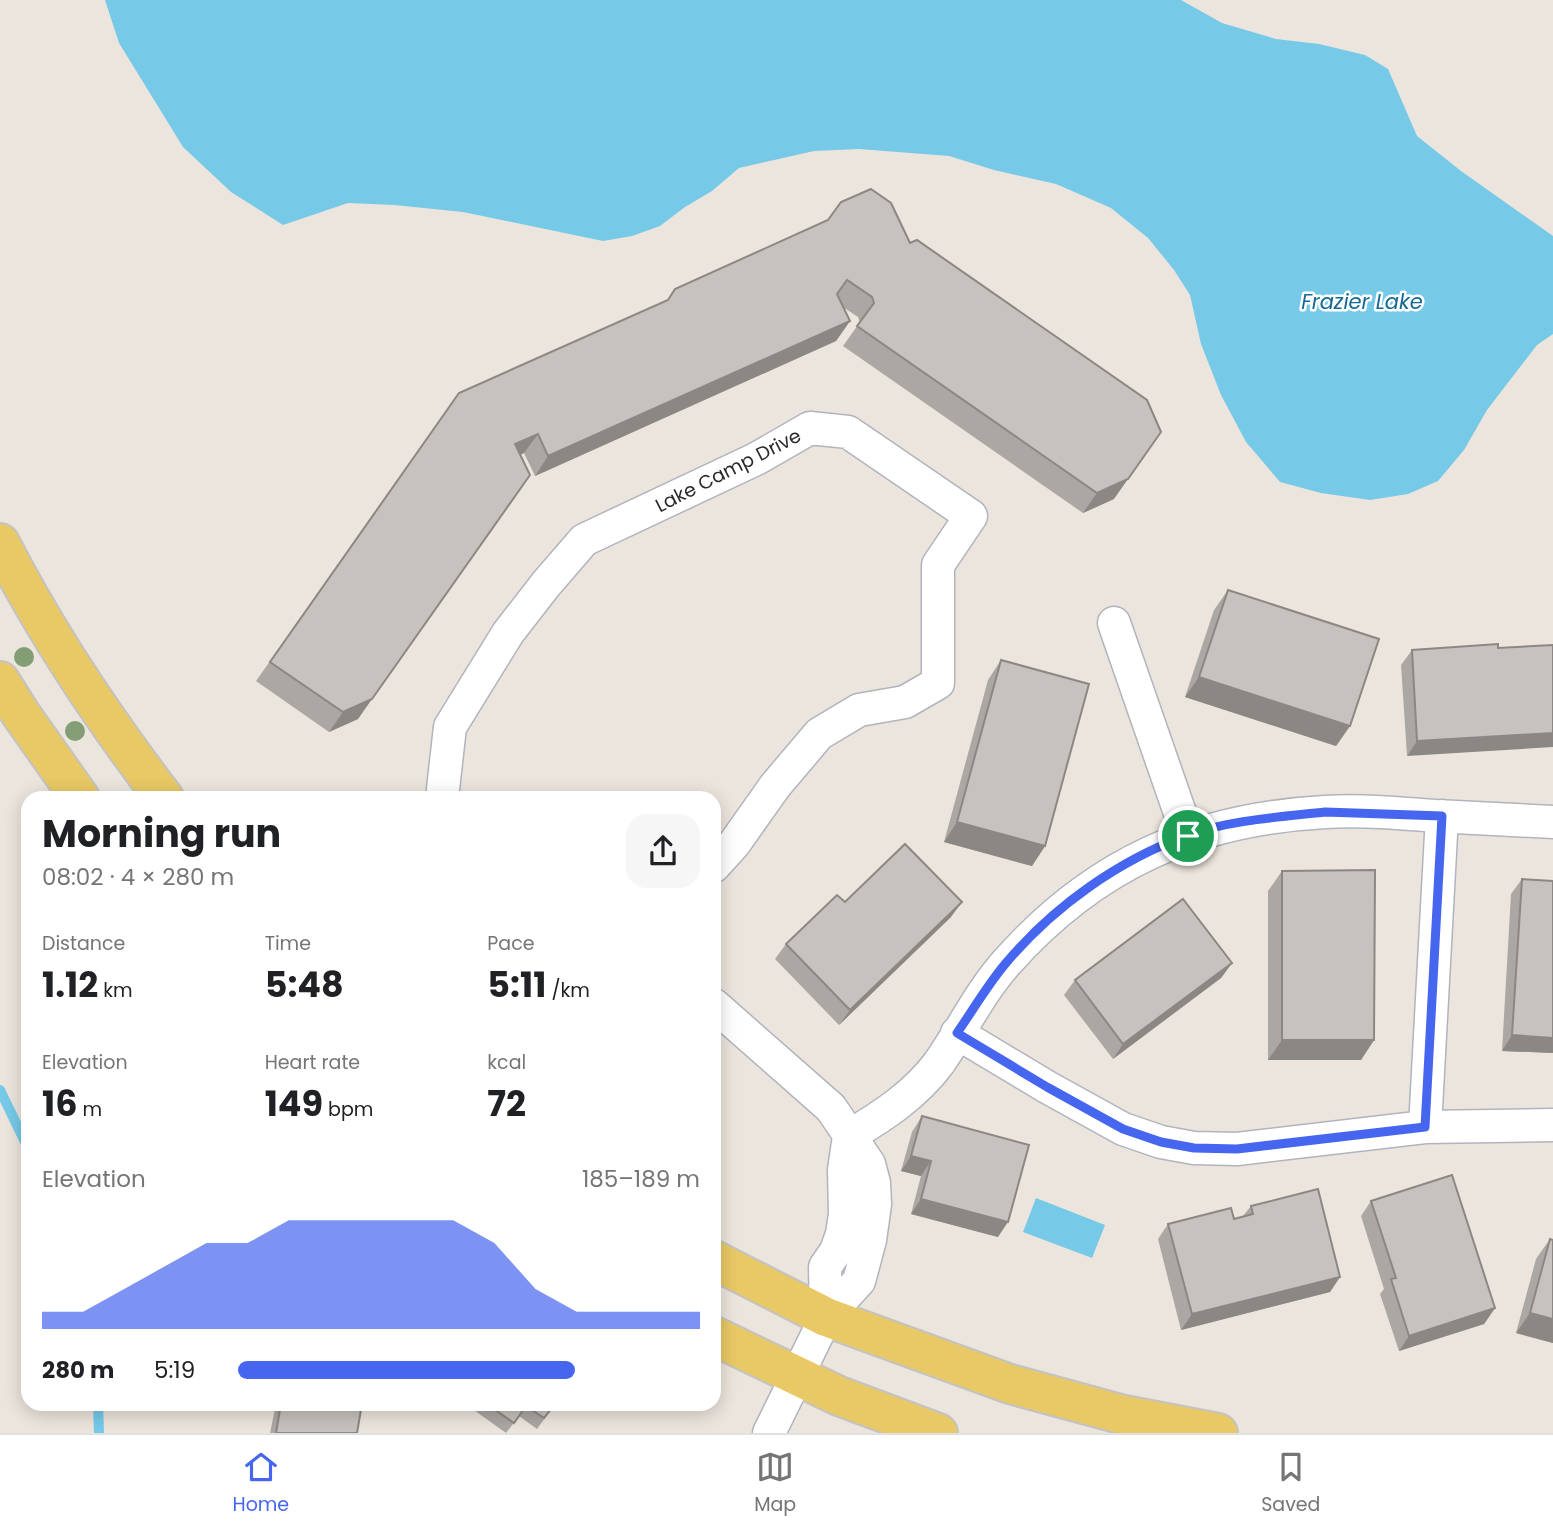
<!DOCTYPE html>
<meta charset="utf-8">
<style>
body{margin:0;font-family:Poppins,sans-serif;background:#f6f6f6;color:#202124;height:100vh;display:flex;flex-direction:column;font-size:26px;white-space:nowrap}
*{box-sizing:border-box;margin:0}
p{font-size:23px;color:#757577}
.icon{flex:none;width:38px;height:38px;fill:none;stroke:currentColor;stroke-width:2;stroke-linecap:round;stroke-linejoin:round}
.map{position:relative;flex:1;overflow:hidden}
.details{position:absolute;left:21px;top:791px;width:700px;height:620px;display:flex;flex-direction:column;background:#fff;border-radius:21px;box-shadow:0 4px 18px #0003}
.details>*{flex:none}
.pin{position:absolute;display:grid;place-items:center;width:60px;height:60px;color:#fff;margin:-30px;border:4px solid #fff;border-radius:50%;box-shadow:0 2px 7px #0007}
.round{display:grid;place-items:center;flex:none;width:74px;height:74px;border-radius:21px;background:#f6f6f6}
.summary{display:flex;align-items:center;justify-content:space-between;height:119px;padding:0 21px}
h1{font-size:38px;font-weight:700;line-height:52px}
.figures{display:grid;grid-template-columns:repeat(3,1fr);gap:10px;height:119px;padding:7px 21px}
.figures div{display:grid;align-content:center}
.figures b{font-size:35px;font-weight:700}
.figures small{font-size:19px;font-weight:400}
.figures p{font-size:19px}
.chart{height:196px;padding:14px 21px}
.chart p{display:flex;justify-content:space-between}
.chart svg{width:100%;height:126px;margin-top:7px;fill:#4666f0;opacity:.7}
ul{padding:0 21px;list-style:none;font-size:23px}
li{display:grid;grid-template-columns:112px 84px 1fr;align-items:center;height:52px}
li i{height:18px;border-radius:9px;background:#4666f0}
.dock{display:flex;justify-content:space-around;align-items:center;height:98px;border-top:2px solid #e0e0e0;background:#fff;font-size:19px;color:#757577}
.dock a{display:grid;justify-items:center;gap:4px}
.dock .active{color:#4666f0}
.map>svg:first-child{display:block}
.water{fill:#76cae8}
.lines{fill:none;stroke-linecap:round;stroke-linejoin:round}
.stream{stroke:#76cae8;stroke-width:10}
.minor-casing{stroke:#b1b4bd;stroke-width:35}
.primary-casing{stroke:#c3c3c3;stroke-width:42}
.minor{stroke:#fff;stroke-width:32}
.primary{stroke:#e9c965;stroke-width:38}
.tree{fill:#839e74}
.wall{fill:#aba7a3}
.shaded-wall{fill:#8b8884}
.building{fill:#c7c2bd;stroke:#8b8884;stroke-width:2}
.route-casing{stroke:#fff;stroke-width:14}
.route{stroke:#4666f0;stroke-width:9}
.labels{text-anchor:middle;stroke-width:5;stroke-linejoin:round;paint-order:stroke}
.street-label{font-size:19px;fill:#2a2a2a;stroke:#fff}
.water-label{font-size:21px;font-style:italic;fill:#156994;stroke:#fff}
</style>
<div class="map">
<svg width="1553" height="1433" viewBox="0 0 1553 1433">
<rect width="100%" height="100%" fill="#ece5dd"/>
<path class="water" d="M105 0H1181L1222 23 1276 39 1319 44 1365 55 1388 69 1417 136 1461 171 1553 236V334L1537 345 1487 410 1464 450 1438 481 1408 494 1370 500 1321 493 1280 482 1246 442 1221 395 1201 344 1190 295 1174 270 1148 238 1111 208 1056 184 994 170 949 156 859 149 814 151 739 168 712 191 685 207 660 226 632 236 603 241 463 212 394 205 348 203 283 225 231 192 183 147 119 43Z
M1036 1198 1105 1225 1092 1258 1023 1232Z"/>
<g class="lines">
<path class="stream" d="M0 1090 28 1148
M98 1404 99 1433"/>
<g class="minor-casing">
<path id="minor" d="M1114 623 1188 836
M442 798 450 727 508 633 546 584 584 540 756 459 810 428 848 432 971 516 938 565V683L905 702 859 710 819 734 775 786 734 844 714 866
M714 1005 831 1108 869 1164 874 1183 875 1204 870 1240 859 1281 826 1317 769 1433
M957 1033 1047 1087 1123 1129 1161 1142 1194 1148 1237 1149 1425 1127 1553 1125
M1425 1127 1442 816
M849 1136C883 1116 915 1095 939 1063 962 1030 980 992 1007 962 1094 864 1195 819 1325 812 1362 810 1399 813 1436 816 1475 818 1514 820 1553 822
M826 1317 825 1267 836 1251 842 1234 845 1214 844 1170 849 1136"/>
</g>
<g class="primary-casing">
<path id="primary" d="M0 543C46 633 103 718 164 798
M0 681 20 713 80 798
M714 1260 826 1317 1010 1384 1124 1415 1218 1433
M714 1336 839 1396 938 1433"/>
</g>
<use href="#minor" class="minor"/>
<use href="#primary" class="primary"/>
</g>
<g class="tree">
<circle cx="24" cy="657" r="10"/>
<circle cx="75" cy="731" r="10"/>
</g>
<path class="wall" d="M910 243 1114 499 1083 513 843 346 860 322 858 317 843 307 850 321 836 341 535 476 524 453 520 455 358 719 329 732 256 681 459 393Z
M1228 590 1350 726 1336 746 1185 697 1214 610Z
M1498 644 1407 756 1401 665 1412 650Z
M1001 660 1045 846 1032 866 944 842 988 680Z
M1282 871 1374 1040 1361 1060H1268V891Z
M1522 879 1553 881V1053L1502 1051 1511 894Z
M845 902 951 917 839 1025 775 959 786 944Z
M1232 963 1221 978 1113 1059 1064 995 1075 980Z
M922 1116 998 1237 911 1214 921 1176 901 1171 912 1132Z
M1371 1201 1495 1308 1484 1324 1399 1351 1380 1294 1384 1289 1361 1216Z
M1251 1206 1340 1277 1330 1292 1181 1330 1158 1239 1168 1224 1234 1219 1243 1216Z
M1550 1239 1553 1240V1343L1516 1333 1536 1259Z
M276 1404H362L357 1433H270Z
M475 1404H555L537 1429 519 1416 506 1433 471 1408Z"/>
<path class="shaded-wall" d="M850 321 836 341 535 476 548 456Z
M538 434 524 453 502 464 515 444Z
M530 475 358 719 329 732 343 712Z
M1128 479 1114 499 1083 513 1097 493Z
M1199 677 1350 726 1336 746 1185 697Z
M1553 733V747L1407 756 1417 741Z
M957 822 1045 846 1032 866 944 842Z
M962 902 951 917 839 1025 850 1010Z
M1232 963 1221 978 1113 1059 1123 1044Z
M1512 1035 1553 1038V1053L1502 1051Z
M1282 1040H1374L1361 1060H1268Z
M911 1156 931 1161 921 1176 901 1171Z
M921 1199 1008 1222 998 1237 911 1214Z
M1340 1277 1330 1292 1181 1330 1192 1314Z
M1495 1308 1484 1324 1399 1351 1409 1336Z
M1530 1313 1553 1319V1343L1516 1333Z"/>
<path class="building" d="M871 189 891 203 910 243 917 240 1147 400 1161 432 1128 479 1097 493 857 326 874 303 872 297 847 280 837 294 850 321 548 456 538 434 515 444 530 475 372 699 343 712 270 662 459 393 668 300 675 289 828 220 841 202Z
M1228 590 1379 639 1350 726 1199 677Z
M1498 644V648L1553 645V733L1417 741 1412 650Z
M1001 660 1089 684 1045 846 957 822Z
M905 844 962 902 850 1010 786 944 837 895 845 902Z
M1375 870 1374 1040H1282V871Z
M1522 879 1553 881V1038L1512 1035Z
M1183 899 1232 963 1123 1044 1075 980Z
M922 1116 1029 1145 1008 1222 921 1199 931 1161 911 1156Z
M1452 1175 1495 1308 1409 1336 1391 1279 1396 1278 1371 1201Z
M1318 1189 1340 1277 1192 1314 1168 1224 1231 1208 1234 1219 1253 1214 1251 1206Z
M1550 1239 1553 1240V1319L1530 1313Z
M281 1404H362L357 1433H276Z
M487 1404H555L544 1418 526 1406 514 1423Z"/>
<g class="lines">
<g class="route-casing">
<path id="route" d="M1325 812 1442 816 1425 1127 1237 1149 1194 1148 1161 1142 1123 1129 1047 1087 957 1033C973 1010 988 984 1006 963 1054 906 1119 860 1188 835 1231 820 1280 817 1325 812Z"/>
</g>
<use href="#route" class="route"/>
</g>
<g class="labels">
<g class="street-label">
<text transform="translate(728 470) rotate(-27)" y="7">Lake Camp Drive</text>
</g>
<g class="water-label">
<text x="1362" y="309">Frazier Lake</text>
</g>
</g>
</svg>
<div class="pin" style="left:1188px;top:836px;background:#1e9e55"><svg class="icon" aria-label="arrive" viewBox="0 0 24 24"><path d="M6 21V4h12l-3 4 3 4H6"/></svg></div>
<section class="details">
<div class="summary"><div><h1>Morning run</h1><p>08:02 · 4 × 280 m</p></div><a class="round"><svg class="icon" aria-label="share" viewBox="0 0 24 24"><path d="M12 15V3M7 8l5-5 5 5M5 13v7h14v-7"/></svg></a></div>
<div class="figures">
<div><p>Distance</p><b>1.12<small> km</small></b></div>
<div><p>Time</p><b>5:48</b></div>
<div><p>Pace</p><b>5:11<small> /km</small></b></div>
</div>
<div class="figures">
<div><p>Elevation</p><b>16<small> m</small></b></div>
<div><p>Heart rate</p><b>149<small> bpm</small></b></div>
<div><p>kcal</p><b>72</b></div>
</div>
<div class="chart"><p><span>Elevation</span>185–189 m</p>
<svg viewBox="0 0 160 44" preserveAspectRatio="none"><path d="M0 44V38L10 38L20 30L30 22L40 14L50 14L60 6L70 6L80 6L90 6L100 6L110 14L120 30L130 38L140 38L150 38L160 38V44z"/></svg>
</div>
<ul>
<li><b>280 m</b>5:19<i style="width:73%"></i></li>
</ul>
</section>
</div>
<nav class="dock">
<a class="active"><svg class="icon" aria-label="home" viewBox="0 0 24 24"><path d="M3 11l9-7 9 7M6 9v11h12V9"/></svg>Home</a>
<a><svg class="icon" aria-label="map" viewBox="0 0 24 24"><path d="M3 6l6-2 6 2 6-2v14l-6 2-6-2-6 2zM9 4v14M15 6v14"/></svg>Map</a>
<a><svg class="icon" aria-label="saved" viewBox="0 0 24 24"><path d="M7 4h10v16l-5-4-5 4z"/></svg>Saved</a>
</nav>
